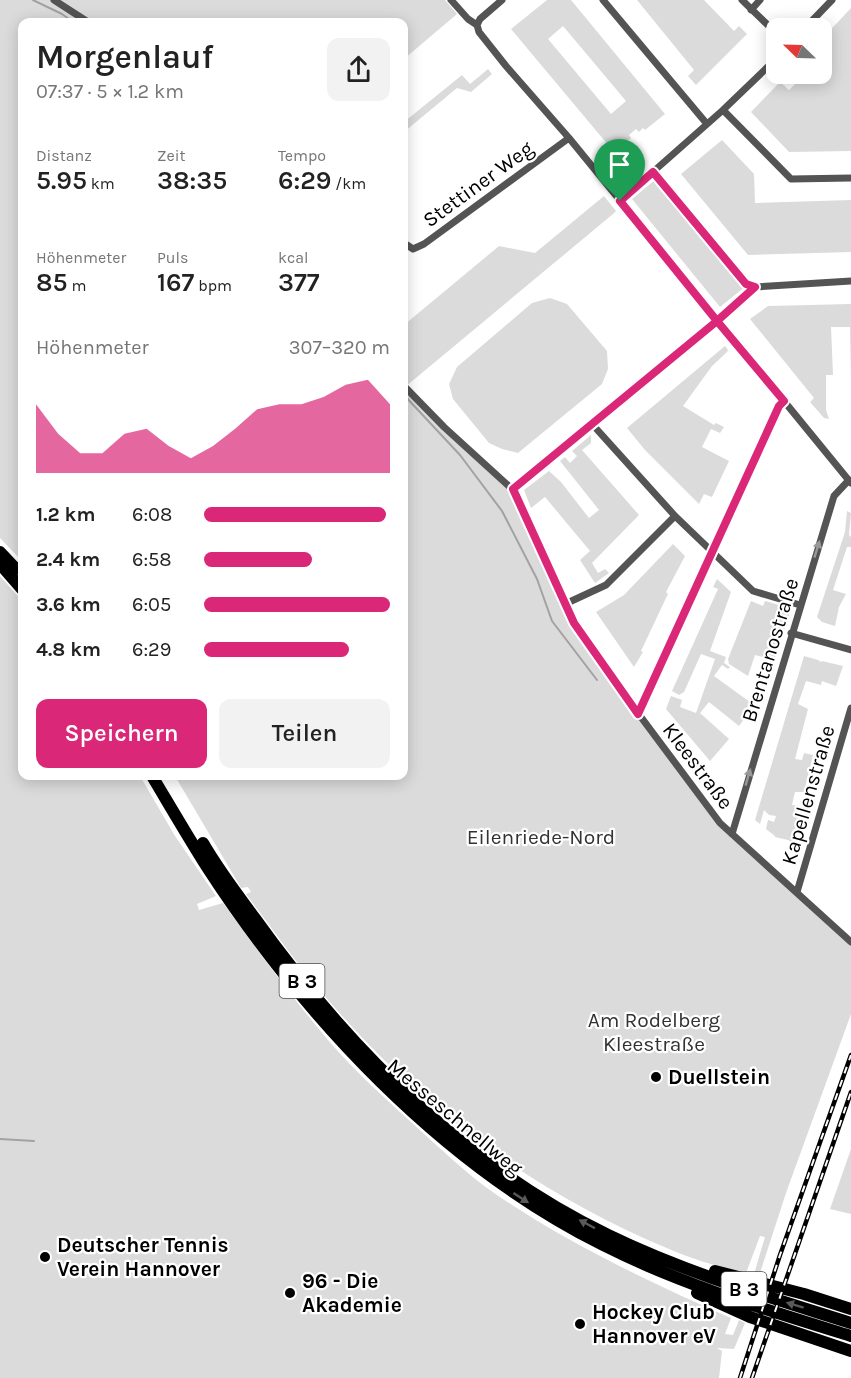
<!DOCTYPE html>
<html lang="de">
<meta charset="utf-8">
<style>
body{margin:0;font-family:Karla,sans-serif;background:#f2f2f2;color:#222;height:100vh;display:flex;flex-direction:column;font-size:22px;white-space:nowrap}
*{box-sizing:border-box;margin:0}
p{font-size:20px;color:#767676}
.icon{flex:none;width:33px;height:33px;fill:none;stroke:currentColor;stroke-width:2;stroke-linecap:round;stroke-linejoin:round}
.map{position:relative;flex:1;overflow:hidden}
.sheet{position:absolute;left:18px;top:18px;width:390px;height:762px;display:flex;flex-direction:column;background:#fff;border-radius:12px;box-shadow:0 3px 15px #0003}
.sheet>*{flex:none}
.needle{width:39px;rotate:293deg}
.controls{position:absolute;left:766px;top:18px;display:grid;gap:12px}
.controls a{display:grid;place-items:center;width:66px;height:66px;border-radius:12px;background:#fff;box-shadow:0 3px 15px #0003;font-size:30px}
.pin{position:absolute;display:grid;place-items:center;width:51px;height:51px;color:#fff;margin:-62px -26px;border-radius:50% 50% 50% 0;rotate:-45deg;box-shadow:0 0 6px #0007}
.pin .icon{rotate:45deg}
.round{display:grid;place-items:center;flex:none;width:63px;height:63px;border-radius:12px;background:#f2f2f2}
.head{display:flex;align-items:center;justify-content:space-between;height:102px;padding:0 18px}
h1{font-size:33px;font-weight:600;line-height:45px}
.metrics{display:grid;grid-template-columns:repeat(3,1fr);gap:9px;height:102px;padding:6px 18px}
.metrics div{display:grid;align-content:center}
.metrics b{font-size:26px;font-weight:600}
.metrics small{font-size:16px;font-weight:400}
.metrics p{font-size:16px}
.chart{height:168px;padding:12px 18px}
.chart p{display:flex;justify-content:space-between}
.chart svg{width:100%;height:108px;margin-top:6px;fill:#db2777;opacity:.7}
.cta{display:flex;gap:12px;margin-top:auto;padding:12px 18px}
.cta a{flex:1;height:69px;border-radius:12px;background:#db2777;color:#fff;font-size:24px;font-weight:600;line-height:69px;text-align:center}
.cta a+a{background:#f2f2f2;color:#222}
ul{padding:0 18px;list-style:none;font-size:20px}
li{display:grid;grid-template-columns:96px 72px 1fr;align-items:center;height:45px}
li i{height:15px;border-radius:8px;background:#db2777}
.map>svg:first-child{display:block}
.green{fill:#dbdbdb;fill-rule:evenodd}
.lines{fill:none;stroke-linecap:round;stroke-linejoin:round}
.stream{stroke:#a2a2a2;stroke-width:2}
.street{stroke:#545454;stroke-width:7}
.highway{stroke:#000;stroke-width:12}
.rail-casing{stroke:#000;stroke-width:4.5}
.rail{stroke:#fff;stroke-width:2;stroke-dasharray:7;stroke-linecap:butt}
.oneway{fill:#989898}
.oneway2{fill:#595959}
.route-casing{stroke:#fff;stroke-width:12}
.route{stroke:#db2777;stroke-width:8}
.poi-dot{fill:#000;stroke:#fff;stroke-width:2}
.labels{text-anchor:middle;stroke-width:4.5;stroke-linejoin:round;paint-order:stroke}
.shield{fill:#fff;stroke:#4c4c4c;stroke-width:1.5}
.shield-label{font-size:20px;font-weight:bold;fill:#000}
.street-label{font-size:21px;fill:#000;stroke:#fff}
.park-label{font-size:21px;fill:#323232;stroke:#fff}
.poi-label{font-size:21px;font-weight:bold;fill:#000;stroke:#fff;text-anchor:start}
</style>
<div class="map">
<svg width="851" height="1378" viewBox="0 0 851 1378">
<rect width="100%" height="100%" fill="#fff"/>
<path class="green" d="M0 0H445L457 14 404 59V22H22V561L0 538Z
M547 0H571L665 114 645 130 643 128 639 132 636 129 629 135 631 138 614 152 511 29ZM563 26 626 101 611 114 548 39Z
M637 0H704L734 31 739 26 747 34 696 85 688 76 694 70Z
M851 8V151L789 152 751 112 780 82 789 90 805 74H822V56L829 49 822 42V39Z
M488 69 492 74 471 92 457 88 404 132V122L462 75 470 84Z
M722 140 754 174 755 203 851 200V252L748 255 681 174Z
M656 179 746 286 720 307 632 199Z
M604 196 616 211 613 214 405 387 506 481 574 623 720 823 851 942V1014L786 1193 759 1276 754 1274 765 1237 760 1236 746 1273 738 1272C715 1265 691 1259 669 1249 526 1189 411 1101 312 981 289 953 268 923 246 894L251 892 248 887 241 888 237 881 175 776H404V325L499 246 535 253Z
M550 298 567 304 607 351 608 369 602 384 518 453 502 449 489 443 453 399 449 384 457 367 532 303Z
M851 304V376L850 327H831L833 375H826V410L829 419 824 418 810 402 814 398 750 319 768 306Z
M725 346 728 350 727 352 712 366 683 406 714 425 716 423 724 427 720 433 711 429 702 447 729 461 712 497 704 494 699 504 645 450 627 428Z
M591 435V443L582 450 639 515 592 563 598 573 605 569 609 573 595 583 580 560 590 551 545 497 531 508 524 490 549 471 561 482 589 518 599 510 560 461 565 457 570 463 577 456 572 451Z
M847 511 851 513 849 535 851 537V547H847L833 590 846 594 839 607 835 626 822 622 817 617 845 532Z
M673 544 685 556 666 592 668 594 666 598 641 651 643 652 634 667 596 612 624 595Z
M0 576 22 601V776H140L175 836 216 896 197 904 199 910 223 903C257 950 291 996 328 1040 356 1073 390 1103 422 1132 443 1151 464 1171 487 1188 562 1241 647 1281 731 1318L725 1334 733 1335 739 1320 745 1323 734 1349 717 1348 722 1351 719 1378H0Z
M717 579 731 592 710 651 726 657 724 663 730 667 728 669 722 665 714 676 754 705 739 726 709 702 700 713 729 739 710 761 666 709 671 696 682 700 680 707 696 713 715 659 701 654 684 692 679 695 672 691 718 589 713 587Z
M751 601 763 606 765 601 786 607 790 612 774 660 755 655 748 676 729 664 728 659Z
M804 656 818 660 821 662 822 661 843 666 836 686 822 681 821 685 806 681 798 704 808 709 795 759 802 760 804 753 813 755 804 792H795L792 805 800 806 799 811 802 812 793 843 788 840 775 837V836L766 829 768 820 774 822 776 816 769 815 764 810 760 824 755 820Z
M851 1149V1214L830 1209Z"/>
<g class="lines">
<path class="stream" d="M33 0 62 14 73 22
M404 395 460 455 502 511 537 579 552 621 597 680
M0 1139 34 1141"/>
<path class="street" d="M54 0 88 22
M451 0 468 19 477 25 479 32 506 66 569 138 851 483
M603 0 707 124
M742 0 777 34
M751 10 760 0
M477 25 480 19 502 0
M805 28 832 0
M723 110 791 179 851 178
M653 172 746 284 755 287
M620 201 723 110 777 58
M404 243 413 249 424 244 569 138
M404 386 444 427 512 489 574 623 585 642 720 823 851 942
M592 424 675 516 753 591 800 605
M512 489 755 287 851 281
M565 604 606 585 675 516
M791 633 851 650
M638 714 779 406 784 401
M732 834 834 496 849 480
M797 892 851 708"/>
<path class="highway" d="M0 552 16 569
M0 564 22 589
M152 776C170 806 188 837 207 867 305 1018 441 1164 603 1245 682 1285 767 1310 851 1336
M203 843C218 869 236 893 254 917 347 1047 463 1165 608 1235 686 1273 769 1297 851 1323
M715 1271 804 1294 851 1309
M697 1293 750 1317 851 1351"/>
<g class="rail-casing">
<path id="rail" d="M740 1378 780 1255 851 1055
M752 1378 851 1092"/>
</g>
<use href="#rail" class="rail"/>
</g>
<defs><path id="oneway-solid" d="M-6-.8H1V-3.2L6.5 0L1 3.2V.8H-6Z" transform="scale(1.5)"/></defs>
<g class="oneway">
<use href="#oneway-solid" transform="translate(817 549) rotate(-73)"/>
<use href="#oneway-solid" transform="translate(748 777) rotate(-74)"/>
</g>
<g class="oneway2">
<use href="#oneway-solid" transform="translate(521 1198) rotate(33)"/>
<use href="#oneway-solid" transform="translate(587 1224) rotate(-152)"/>
<use href="#oneway-solid" transform="translate(795 1305) rotate(-163)"/>
</g>
<g class="lines">
<g class="route-casing">
<path id="route" d="M620 201 717 321 513 489 574 623 638 714 779 406 784 401 717 321 755 287 746 284 653 172 620 201"/>
</g>
<use href="#route" class="route"/>
</g>
<g class="poi-dot">
<circle cx="656" cy="1077" r="6"/>
<circle cx="45" cy="1257" r="6"/>
<circle cx="290" cy="1293" r="6"/>
<circle cx="580" cy="1324" r="6"/>
</g>
<g class="labels">
<g class="shield">
<rect x="279.5" y="964" width="45" height="34" rx="4.5"/>
<rect x="721.5" y="1272" width="45" height="34" rx="4.5"/>
</g>
<g class="shield-label">
<text x="302" y="988">B 3</text>
<text x="744" y="1296">B 3</text>
</g>
<g class="street-label">
<text transform="translate(478 184) rotate(-36)" y="7">Stettiner Weg</text>
<text transform="translate(770 650) rotate(-73)" y="7">Brentanostraße</text>
<text transform="translate(698 766) rotate(53)" y="7">Kleestraße</text>
<text transform="translate(808 795) rotate(-74)" y="7">Kapellenstraße</text>
<text transform="translate(455 1117) rotate(40)" y="7">Messeschnellweg</text>
</g>
<g class="park-label">
<text x="541" y="844">Eilenriede-Nord</text>
<text x="654" y="1027">Am Rodelberg<tspan x="654" dy="24">Kleestraße</tspan></text>
</g>
<g class="poi-label">
<text x="668" y="1084">Duellstein</text>
<text x="57" y="1252">Deutscher Tennis<tspan x="57" dy="24">Verein Hannover</tspan></text>
<text x="302" y="1288">96 - Die<tspan x="302" dy="24">Akademie</tspan></text>
<text x="592" y="1319">Hockey Club<tspan x="592" dy="24">Hannover eV</tspan></text>
</g>
</g>
</svg>
<div class="controls">
<a><svg class="needle" viewBox="-14 -14 28 28"><path d="M0-13l5 13h-10z" fill="#e53935"/><path d="M0 13l5-13h-10z" fill="#767676"/></svg></a>
</div>
<div class="pin" style="left:620px;top:201px;background:#1e9e55"><svg class="icon" aria-label="arrive" viewBox="0 0 24 24"><path d="M6 21V4h12l-3 4 3 4H6"/></svg></div>
<section class="sheet">
<div class="head"><div><h1>Morgenlauf</h1><p>07:37 · 5 × 1.2 km</p></div><a class="round"><svg class="icon" aria-label="share" viewBox="0 0 24 24"><path d="M12 15V3M7 8l5-5 5 5M5 13v7h14v-7"/></svg></a></div>
<div class="metrics">
<div><p>Distanz</p><b>5.95<small> km</small></b></div>
<div><p>Zeit</p><b>38:35</b></div>
<div><p>Tempo</p><b>6:29<small> /km</small></b></div>
</div>
<div class="metrics">
<div><p>Höhenmeter</p><b>85<small> m</small></b></div>
<div><p>Puls</p><b>167<small> bpm</small></b></div>
<div><p>kcal</p><b>377</b></div>
</div>
<div class="chart"><p><span>Höhenmeter</span>307–320 m</p>
<svg viewBox="0 0 160 44" preserveAspectRatio="none"><path d="M0 44V16L10 28L20 36L30 36L40 28L50 26L60 33L70 38L80 33L90 26L100 18L110 16L120 16L130 13L140 8L150 6L160 16V44z"/></svg>
</div>
<ul>
<li><b>1.2 km</b>6:08<i style="width:98%"></i></li>
<li><b>2.4 km</b>6:58<i style="width:58%"></i></li>
<li><b>3.6 km</b>6:05<i style="width:100%"></i></li>
<li><b>4.8 km</b>6:29<i style="width:78%"></i></li>
</ul>
<div class="cta"><a>Speichern</a><a>Teilen</a></div>
</section>
</div>
